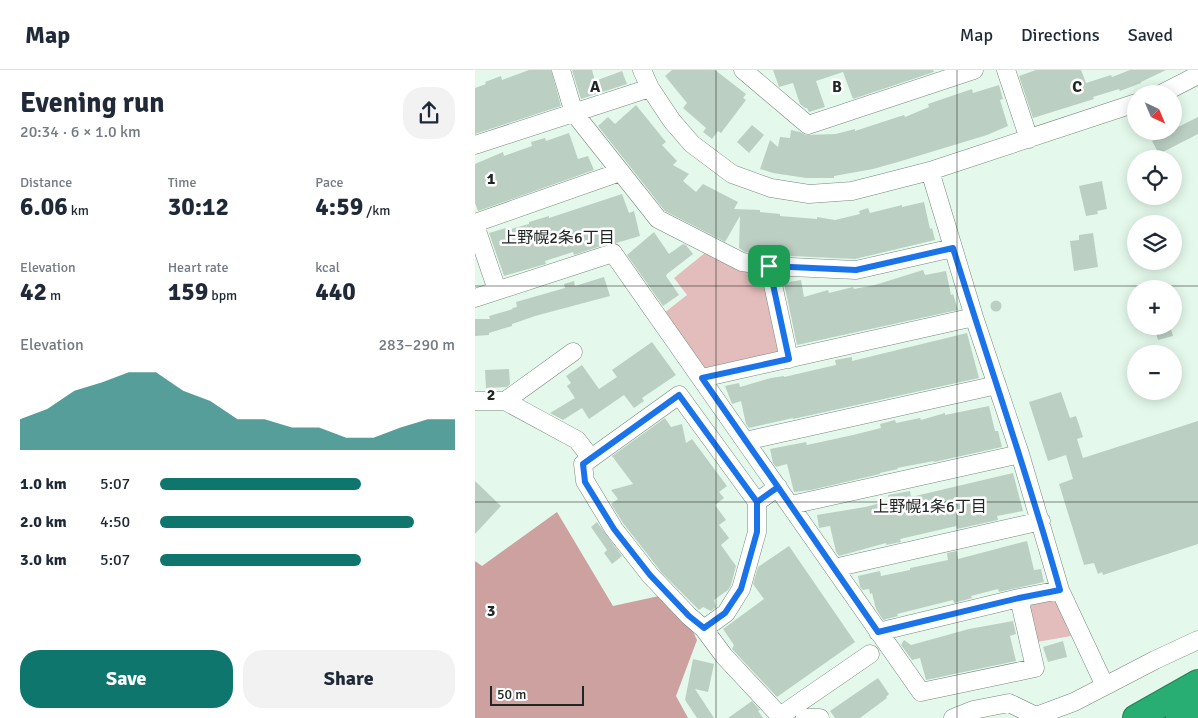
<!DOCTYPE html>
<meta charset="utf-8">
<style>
body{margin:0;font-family:Signika,"Noto Sans JP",sans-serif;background:#f2f2f3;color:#1f2937;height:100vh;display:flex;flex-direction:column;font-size:19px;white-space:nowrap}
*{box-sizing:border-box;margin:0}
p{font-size:16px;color:#747a83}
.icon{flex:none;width:28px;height:28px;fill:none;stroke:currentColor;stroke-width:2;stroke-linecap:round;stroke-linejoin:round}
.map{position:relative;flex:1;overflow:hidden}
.panel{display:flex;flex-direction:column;background:#fff;width:475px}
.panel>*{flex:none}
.needle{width:32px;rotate:136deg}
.buttons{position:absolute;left:652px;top:15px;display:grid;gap:10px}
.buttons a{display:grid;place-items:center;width:55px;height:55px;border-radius:50%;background:#fff;box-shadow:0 2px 12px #0003;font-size:25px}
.scale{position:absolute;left:15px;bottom:12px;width:94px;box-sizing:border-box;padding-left:5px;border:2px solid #202723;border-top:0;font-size:14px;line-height:18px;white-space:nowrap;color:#202723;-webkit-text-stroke:4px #fff;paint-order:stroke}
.pin{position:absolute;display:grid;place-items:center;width:42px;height:42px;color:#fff;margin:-21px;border-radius:10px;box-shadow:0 2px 8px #0006}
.round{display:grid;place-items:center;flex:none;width:52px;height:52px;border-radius:20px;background:#f2f2f3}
.summary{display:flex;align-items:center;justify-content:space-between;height:85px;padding:0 20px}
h1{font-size:28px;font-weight:700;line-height:38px}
.stats{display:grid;grid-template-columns:repeat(3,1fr);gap:8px;height:85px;padding:5px 20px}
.stats div{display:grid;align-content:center}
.stats b{font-size:25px;font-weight:700}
.stats small{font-size:14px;font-weight:400}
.stats p{font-size:14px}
.chart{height:140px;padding:10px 20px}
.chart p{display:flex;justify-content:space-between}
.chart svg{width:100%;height:90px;margin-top:5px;fill:#0f766e;opacity:.7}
.action{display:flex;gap:10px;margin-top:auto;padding:10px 20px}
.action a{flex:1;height:58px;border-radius:20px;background:#0f766e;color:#fff;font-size:20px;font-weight:700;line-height:58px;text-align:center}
.action a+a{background:#f2f2f3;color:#1f2937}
ul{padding:0 20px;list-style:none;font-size:16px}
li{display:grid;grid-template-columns:80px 60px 1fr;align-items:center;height:38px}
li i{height:12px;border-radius:6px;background:#0f766e}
header{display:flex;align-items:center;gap:30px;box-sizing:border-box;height:70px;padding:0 25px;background:#fff;border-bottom:1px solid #e0e1e3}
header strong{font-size:24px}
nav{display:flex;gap:28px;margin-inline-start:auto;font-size:18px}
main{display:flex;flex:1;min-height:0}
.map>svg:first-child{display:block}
.green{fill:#e3bdbb}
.forest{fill:#cca19f}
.building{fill:#bbcfc3}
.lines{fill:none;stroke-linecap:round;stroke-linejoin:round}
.minor-casing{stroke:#75887d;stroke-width:19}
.highway-casing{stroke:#257f57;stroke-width:28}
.minor{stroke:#fff;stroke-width:18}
.highway{stroke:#28ae73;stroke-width:26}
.route-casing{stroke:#fff;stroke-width:10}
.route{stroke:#1a73e8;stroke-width:6}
.grid{fill:none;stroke:#202723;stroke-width:1;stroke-opacity:0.55}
.labels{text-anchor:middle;stroke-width:5;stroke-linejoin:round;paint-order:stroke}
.neighbourhood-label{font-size:16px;fill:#202723;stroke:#fff}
.grid-label{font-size:16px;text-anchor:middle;font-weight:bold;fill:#202723;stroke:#fff;stroke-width:5;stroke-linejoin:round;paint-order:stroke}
</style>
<header>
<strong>Map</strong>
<nav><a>Map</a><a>Directions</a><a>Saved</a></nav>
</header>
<main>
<section class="panel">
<div class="summary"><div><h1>Evening run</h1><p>20:34 · 6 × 1.0 km</p></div><a class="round"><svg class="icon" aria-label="share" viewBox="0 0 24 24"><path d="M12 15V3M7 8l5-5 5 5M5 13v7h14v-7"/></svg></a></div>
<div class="stats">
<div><p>Distance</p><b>6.06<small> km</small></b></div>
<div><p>Time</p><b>30:12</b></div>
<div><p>Pace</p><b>4:59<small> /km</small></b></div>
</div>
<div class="stats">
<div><p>Elevation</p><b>42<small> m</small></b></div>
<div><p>Heart rate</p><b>159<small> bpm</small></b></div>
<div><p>kcal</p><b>440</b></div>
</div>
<div class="chart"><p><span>Elevation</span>283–290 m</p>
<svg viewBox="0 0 160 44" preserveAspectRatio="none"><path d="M0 44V29L10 24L20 15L30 11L40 6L50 6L60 15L70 20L80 29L90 29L100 33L110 33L120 38L130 38L140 33L150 29L160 29V44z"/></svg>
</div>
<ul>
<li><b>1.0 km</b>5:07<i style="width:68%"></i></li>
<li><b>2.0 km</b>4:50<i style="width:86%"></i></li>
<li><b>3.0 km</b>5:07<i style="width:68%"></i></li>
</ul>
<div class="action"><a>Save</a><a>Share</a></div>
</section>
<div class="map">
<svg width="723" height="648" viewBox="0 0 723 648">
<rect width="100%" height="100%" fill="#e4f9ec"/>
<path class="green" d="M231 182 288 200 306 284 228 299 189 243 212 225 199 208Z
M575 527 581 531 596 566 562 572 554 538 558 532Z"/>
<path class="forest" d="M82 442 138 536 184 526 212 549 222 570 201 626 213 648H0V491L7 496Z"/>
<path class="building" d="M54 0H76L86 36 0 64V18L11 14 10 12 26 6 27 10Z
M97 0H117L120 11 147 1 152 14 106 29Z
M197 0H240L271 24 268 28 271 30 246 63 243 61 237 69 228 62 231 58 208 38 212 33 190 6Z
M298 0H458L459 2 378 29 368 2 341 11 350 37 334 42 332 38H330L325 34 318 13 304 17Z
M561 0H606L611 13 636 5 637 7 655 0H691L666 12V13L645 21 644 19 618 27 619 29 558 48 544 6Z
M524 15 528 29 525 30 533 56 512 65 423 92 398 99 359 106V108H331L298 103 285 99 295 70 303 77 305 67 315 68 316 60 325 62 331 65 361 64 380 59V61L429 45 430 47 454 37 453 34 497 19 498 23Z
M161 35 191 72 187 75 202 91 198 95 214 104 208 111 221 122 228 114 263 132 259 139 285 140V142L305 144V146L342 149V147L360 150 385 144 384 141 393 138 395 143 427 135V137L449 132 455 159 457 158 460 170 380 189 295 185 289 184V183L270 182 264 178 265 146 250 172 190 141 123 56 133 47 140 54Z
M723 47V64L684 84 677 71 695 61H699V59Z
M277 55 289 65 274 83 262 72Z
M94 63 103 89 113 86 119 100 3 141 0 133V94L28 82 29 86 57 76 56 72 70 68 71 71Z
M627 111 632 139 622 141 623 144 611 146 604 116Z
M147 124 154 143 159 141 165 166 141 173H135L99 185 98 182 70 191 71 194 29 206 14 163 31 158 32 160 54 154V152L74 146V148Z
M179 162 194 184 208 174 211 175 218 184 192 204 191 206 204 225 188 236 152 185Z
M618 163 623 197 599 201 595 171 604 170V165Z
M448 200 450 205 471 201 476 225 478 224 483 240 322 275 309 213 326 210 329 227 353 220 354 223 378 217 379 219 400 215Z
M129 207 135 226 60 246 37 254V256L14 263V265L0 266V249H15L14 246 38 239 37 238 42 237 41 232 90 218 89 214 99 211 100 216Z
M515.5 236a5.5 5.5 0 1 1 11 0a5.5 5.5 0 1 1-11 0Z
M679 256H695L698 266 683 270Z
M492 263 504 308 318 349V348L274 358 271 354 266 331 257 334 250 316 264 313 265 317 296 308 309 306V307L361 295 360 290 377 287V291Z
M177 272 201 305 167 328 169 331 159 338 149 325 114 349 107 338 88 350 75 343 100 328 92 316 96 313 91 306 107 295 124 319 142 307 137 300Z
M34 299 35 314 32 317 11 318 10 300Z
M586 322 595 348 601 346 608 367 602 369 608 388 723 351V474L628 505 627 502 623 504 619 493 609 495 584 414 598 409 591 385 573 391 554 332Z
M514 336 520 361H523L527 377 459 392V391L422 398 423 399 405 403V404L336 420 319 422 312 394 301 397 298 393 295 379 331 372 332 375 378 365 406 358 405 354 420 350 421 353 445 348 446 350 470 343V345Z
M190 348 196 357 207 354 211 373 217 369 252 416 244 422 249 428 240 435 251 450 244 455 254 468 246 475 261 496 256 515 253 520 239 530 241 537 236 541 228 537 224 540 187 503 148 453 136 434 143 429 136 420 158 414 137 386Z
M538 403 548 441 522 446 523 450 482 459 481 456 477 457 425 469 426 472 411 475V473L364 486 361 482 355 456 344 458 342 445 390 437 414 431 413 425 435 421 436 427Z
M0 411 26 436 0 464Z
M122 452 147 486 137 494 129 483 132 480 116 457Z
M552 471 559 500 566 499 569 512 524 522 523 519 496 526 497 528 479 533 478 530 422 544 423 546 408 550 401 539 397 523 395 524 394 519 388 520 385 517 383 506 405 501 406 506 435 500V498L473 490 472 483 482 481 483 489Z
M314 476 380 572 302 627 257 579 259 575 248 559 289 529 278 514 283 497Z
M538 551 541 564 535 566 541 591 451 610 445 588 437 590 426 575 429 570 436 575 494 559Z
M588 571 592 587 573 592 568 577Z
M218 589 239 594 233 622 220 619 239 648H222L210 630Z
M403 608 414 624 411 627 412 628 385 648H360L355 641Z
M277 631 285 640 283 641 288 648H253Z"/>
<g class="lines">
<g class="minor-casing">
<path id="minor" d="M86 0 99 43 183 149 267 192 294 196 381 200 478 178
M167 0 175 18 197 51 217 74 257 104 296 118 334 124 377 121 455 101 661 33
M268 0 333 55 499 0
M531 0 554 69
M686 24 723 5
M0 75 175 18
M455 101 499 247 545 384 585 520 630 616 680 590 723 570
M0 153 145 102
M0 155 22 220
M294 196 314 289
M0 228 138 183 446 622 560 598 544 528
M227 308 499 247
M0 331H30L102 370 116 388
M30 331 98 282
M270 371 522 315
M282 432 204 325 108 394 110 411 139 459 175 505 214 546 229 559 249 586 305 646 395 584
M316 435 545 384
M359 498 566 451
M229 559 251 543 266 519 282 462V432L303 417
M403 562 544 528 585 520
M330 648H345
M478 648 498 640 534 633 561 646
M556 648 599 632 630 616"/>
</g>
<g class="highway-casing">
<path id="highway" d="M661 648 723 613
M704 648 723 637"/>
</g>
<use href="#minor" class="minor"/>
<use href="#highway" class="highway"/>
</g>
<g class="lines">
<g class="route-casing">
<path id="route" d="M294 196 314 289 227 308 303 417 282 432V462L266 519 250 543 229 558 214 546 175 505 139 459 110 412 108 394 204 325 282 432 303 417 403 562 544 528 585 520C553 405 513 292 478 178L381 200 294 196"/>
</g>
<use href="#route" class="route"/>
</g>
<path class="grid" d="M241 0V648M482 0V648M0 216H723M0 432H723"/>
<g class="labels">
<g class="neighbourhood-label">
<text x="83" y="173">上野幌2条6丁目</text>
<text x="455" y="442">上野幌1条6丁目</text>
</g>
</g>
<g class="grid-label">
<text x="120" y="22">A</text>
<text x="362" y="22">B</text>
<text x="602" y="22">C</text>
<text x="16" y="114">1</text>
<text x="16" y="330">2</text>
<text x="16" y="546">3</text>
</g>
</svg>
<div class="buttons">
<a><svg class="needle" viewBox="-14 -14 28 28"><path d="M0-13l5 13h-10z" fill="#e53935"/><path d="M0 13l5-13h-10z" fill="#747a83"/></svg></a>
<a><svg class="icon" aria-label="locate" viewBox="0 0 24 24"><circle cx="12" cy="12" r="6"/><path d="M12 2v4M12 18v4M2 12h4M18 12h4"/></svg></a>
<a><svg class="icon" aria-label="layers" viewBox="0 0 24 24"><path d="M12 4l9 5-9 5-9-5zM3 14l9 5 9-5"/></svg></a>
<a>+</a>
<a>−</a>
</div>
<div class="scale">50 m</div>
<div class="pin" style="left:294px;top:196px;background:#1e9e55"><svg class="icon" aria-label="arrive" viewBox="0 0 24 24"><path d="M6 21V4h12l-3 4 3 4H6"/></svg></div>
</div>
</main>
